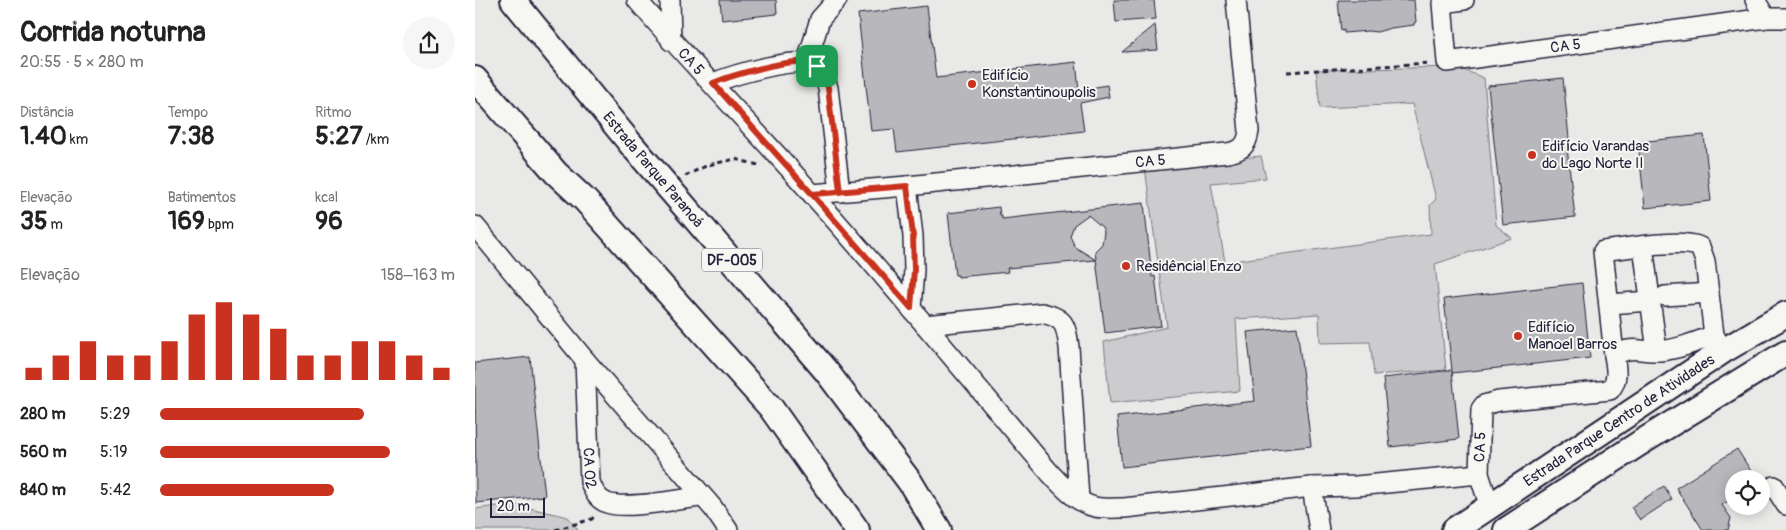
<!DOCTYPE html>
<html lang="pt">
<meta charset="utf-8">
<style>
body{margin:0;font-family:Pangolin,sans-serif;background:#f6f6f6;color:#222;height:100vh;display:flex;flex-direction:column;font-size:19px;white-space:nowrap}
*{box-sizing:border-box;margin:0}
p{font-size:16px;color:#767676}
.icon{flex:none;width:28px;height:28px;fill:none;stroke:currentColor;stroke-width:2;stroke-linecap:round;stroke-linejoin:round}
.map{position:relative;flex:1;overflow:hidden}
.side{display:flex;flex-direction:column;background:#fff;width:475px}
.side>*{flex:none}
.controls{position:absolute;left:1250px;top:470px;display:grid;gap:10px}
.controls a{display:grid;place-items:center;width:45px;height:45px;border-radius:50%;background:#fff;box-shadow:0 2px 12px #0003;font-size:25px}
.scale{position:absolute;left:15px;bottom:12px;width:55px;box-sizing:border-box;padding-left:5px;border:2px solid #22223b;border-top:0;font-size:14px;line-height:18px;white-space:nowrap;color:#22223b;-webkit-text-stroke:4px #f6f6f2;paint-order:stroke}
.pin{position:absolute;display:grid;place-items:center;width:42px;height:42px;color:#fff;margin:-21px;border-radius:10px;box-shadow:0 2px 8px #0006}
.round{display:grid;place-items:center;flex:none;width:52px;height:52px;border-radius:26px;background:#f6f6f6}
.summary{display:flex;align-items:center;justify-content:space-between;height:85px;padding:0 20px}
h1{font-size:28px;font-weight:700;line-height:38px}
.metrics{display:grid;grid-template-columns:repeat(3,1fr);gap:8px;height:85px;padding:5px 20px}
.metrics div{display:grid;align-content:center}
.metrics b{font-size:25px;font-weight:700}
.metrics small{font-size:14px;font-weight:400}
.metrics p{font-size:14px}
.chart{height:140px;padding:10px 20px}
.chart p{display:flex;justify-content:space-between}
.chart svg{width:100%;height:90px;margin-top:5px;stroke:#c8321e;stroke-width:6}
ul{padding:0 20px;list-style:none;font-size:16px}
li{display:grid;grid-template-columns:80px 60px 1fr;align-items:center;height:38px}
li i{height:12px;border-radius:6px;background:#c8321e}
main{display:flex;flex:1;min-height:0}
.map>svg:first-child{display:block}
.green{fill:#ccccce;stroke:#777784}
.building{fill:#b8b8bc;stroke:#22223b}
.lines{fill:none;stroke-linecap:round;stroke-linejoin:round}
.minor-casing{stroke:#22223b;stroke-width:22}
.major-casing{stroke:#22223b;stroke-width:28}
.path{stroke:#22223b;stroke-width:3;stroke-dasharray:5 4;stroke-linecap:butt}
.minor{stroke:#f6f6f2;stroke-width:19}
.major{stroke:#f6f6f2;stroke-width:24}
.route-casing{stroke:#fff;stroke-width:10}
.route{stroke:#c8321e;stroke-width:6}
.poi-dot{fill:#c8321e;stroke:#f6f6f2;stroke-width:2}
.labels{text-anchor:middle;stroke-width:4;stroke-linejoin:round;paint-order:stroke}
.shield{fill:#f6f6f2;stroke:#626272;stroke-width:1}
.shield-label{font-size:14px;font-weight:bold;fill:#22223b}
.street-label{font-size:15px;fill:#22223b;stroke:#f6f6f2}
.poi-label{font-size:15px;fill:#22223b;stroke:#f6f6f2;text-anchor:start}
</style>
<main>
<section class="side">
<div class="summary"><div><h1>Corrida noturna</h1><p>20:55 · 5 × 280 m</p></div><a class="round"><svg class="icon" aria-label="share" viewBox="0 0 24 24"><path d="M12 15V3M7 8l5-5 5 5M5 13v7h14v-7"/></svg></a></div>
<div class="metrics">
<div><p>Distância</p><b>1.40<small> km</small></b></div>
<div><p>Tempo</p><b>7:38</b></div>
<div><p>Ritmo</p><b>5:27<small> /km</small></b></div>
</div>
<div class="metrics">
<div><p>Elevação</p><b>35<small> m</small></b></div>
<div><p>Batimentos</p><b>169<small> bpm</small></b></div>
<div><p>kcal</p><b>96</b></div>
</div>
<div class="chart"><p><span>Elevação</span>158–163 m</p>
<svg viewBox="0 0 160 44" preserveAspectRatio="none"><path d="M5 44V38M15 44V32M25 44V25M35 44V32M45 44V32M55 44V25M65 44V12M75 44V6M85 44V12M95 44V19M105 44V32M115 44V32M125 44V25M135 44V25M145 44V32M155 44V38"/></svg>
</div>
<ul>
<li><b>280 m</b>5:29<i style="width:69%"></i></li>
<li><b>560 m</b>5:19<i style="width:78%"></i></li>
<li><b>840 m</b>5:42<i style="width:59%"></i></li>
</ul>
</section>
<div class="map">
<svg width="1311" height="530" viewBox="0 0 1311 530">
<rect width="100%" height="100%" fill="#e9e9e7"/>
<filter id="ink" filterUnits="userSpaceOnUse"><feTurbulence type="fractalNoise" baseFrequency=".02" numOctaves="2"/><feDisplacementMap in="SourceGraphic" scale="10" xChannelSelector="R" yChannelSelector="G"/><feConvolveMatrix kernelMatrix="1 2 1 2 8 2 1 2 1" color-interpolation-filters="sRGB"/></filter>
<g filter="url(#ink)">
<path class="green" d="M981 67 1009 78 1021 225 1037 238 960 264 971 370 899 375 895 342 845 343 844 314 761 319 765 391 635 403 629 342 692 327 670 168 786 156 791 178 736 183 750 262 956 234 955 205 961 199 937 104 845 108 841 70Z
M37 504 93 517 103 530H0V509Z"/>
<path class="building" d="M245 0H301L302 14 247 20Z
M639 0H679L681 19 641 22Z
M863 0H939L941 22 939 23V25L916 28 902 32 893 31 869 33V30L866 31Z
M452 6 461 78 601 62 604 90 632 85 634 97 605 103 609 131 422 152 419 129 396 131 383 14Z
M680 25 683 50 647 52Z
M1088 78 1095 148H1092L1100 217 1028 225 1013 86Z
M1229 135 1236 201 1170 208 1163 142Z
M669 203 677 277 680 276 686 326 630 333 620 251 627 244 629 232 627 227 613 215 599 225 595 236 600 247 621 260 532 268 533 272 483 277V275H480L473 213 524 207 525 216H527V219Z
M1107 283 1115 358 977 373V371L984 439 915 447 908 378 977 370 969 299Z
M822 327 836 446 647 467 642 417 780 401 772 332Z
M55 357 70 496 1 503 0 363Z
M1262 449 1281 479H1259V497L1247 505 1256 518 1253 530H1228L1201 488Z
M1189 486 1197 499 1165 520 1156 507Z"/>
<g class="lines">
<g class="minor-casing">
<g id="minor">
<path id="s1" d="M162 0C218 66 279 128 337 194 418 285 496 380 575 473 587 486 602 503 620 507 629 509 640 508 649 508L837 487 881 486 1004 474"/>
<path d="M195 0 196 41"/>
<path id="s2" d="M989 0 967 3 972 62 1291 18H1311"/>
<path d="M1280 0 1291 18"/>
<path d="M332 62 345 19 362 0"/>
<path d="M238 83C258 75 321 56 339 65 348 70 350 79 353 88L365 192"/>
<path d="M432 186 438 236 439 270 436 308"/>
<path id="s3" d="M337 194 432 186 752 153C766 151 772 146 774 131L761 0"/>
<path d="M0 226 110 360 238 508 253 530"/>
<path d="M1168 246 1182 351"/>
<path d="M1190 296 1234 293"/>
<path d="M1134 304 1175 301"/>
<path d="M450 325 567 313C590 318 591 325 594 347L604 499"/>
<path d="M1139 355 1128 251C1150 248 1207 238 1225 247L1230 261 1239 335"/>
<path id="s4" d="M110 360 115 482C119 492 122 499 132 503 151 510 204 499 226 497"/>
<path d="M1299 486 1311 505"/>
<path d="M837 487 844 530"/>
<path id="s5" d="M1015 507 1004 474 1006 409 1009 405 1024 401 1135 390C1144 379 1141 368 1139 355 1159 345 1165 352 1185 351 1204 349 1221 342 1239 335L1248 351"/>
</g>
</g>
<g class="major-casing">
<g id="major">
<path id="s6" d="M38 0 155 143 352 372 435 482 464 530"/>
<path d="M0 79 81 173 110 200 296 408 382 530"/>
<path id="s7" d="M979 530 1248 351 1311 314"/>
<path d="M1031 530 1165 443 1311 353"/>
</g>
</g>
<path class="path" d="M812 72 954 63
M210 176 233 165 260 159 287 166
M80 530 117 519 119 516"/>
<use href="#minor" class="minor"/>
<use href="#major" class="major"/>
</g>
</g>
<g class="lines" filter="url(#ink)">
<g class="route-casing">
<path id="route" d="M342 66 349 74 353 88 365 192 337 194 436 308 439 270 438 236 432 186 337 194 238 83C258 75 309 60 330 62 334 63 338 65 342 66"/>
</g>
<use href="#route" class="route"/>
</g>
<g class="poi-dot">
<circle cx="497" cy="84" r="5"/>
<circle cx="1057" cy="155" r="5"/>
<circle cx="651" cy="266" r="5"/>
<circle cx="1043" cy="336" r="5"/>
</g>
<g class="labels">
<rect class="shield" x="227" y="248.5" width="60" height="23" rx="4"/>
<g class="shield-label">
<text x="257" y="265">DF-005</text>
</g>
<g class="street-label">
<text dy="5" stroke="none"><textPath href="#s2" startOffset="201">CA 5</textPath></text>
<text dy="5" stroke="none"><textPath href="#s1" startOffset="82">CA 5</textPath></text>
<text dy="5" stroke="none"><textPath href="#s3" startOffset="340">CA 5</textPath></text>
<text dy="5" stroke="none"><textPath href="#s6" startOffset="220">Estrada Parque Paranoá</textPath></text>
<text dy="5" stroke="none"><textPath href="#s7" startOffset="198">Estrada Parque Centro de Atividades</textPath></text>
<text dy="5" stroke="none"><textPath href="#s5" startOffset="62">CA 5</textPath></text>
<text dy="5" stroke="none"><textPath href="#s4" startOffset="108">CA 02</textPath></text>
</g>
<g class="poi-label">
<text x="507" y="80">Edifício<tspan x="507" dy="17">Konstantinoupolis</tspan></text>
<text x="1067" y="151">Edifício Varandas<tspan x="1067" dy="17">do Lago Norte II</tspan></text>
<text x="661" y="271">Residêncial Enzo</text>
<text x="1053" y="332">Edifício<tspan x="1053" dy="17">Manoel Barros</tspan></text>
</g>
</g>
</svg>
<div class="controls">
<a><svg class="icon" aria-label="locate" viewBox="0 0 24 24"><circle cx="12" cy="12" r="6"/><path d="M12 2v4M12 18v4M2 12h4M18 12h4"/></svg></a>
</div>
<div class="scale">20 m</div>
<div class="pin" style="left:342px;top:66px;background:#1e9e55"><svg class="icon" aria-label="arrive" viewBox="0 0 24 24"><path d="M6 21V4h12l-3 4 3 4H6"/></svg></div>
</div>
</main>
